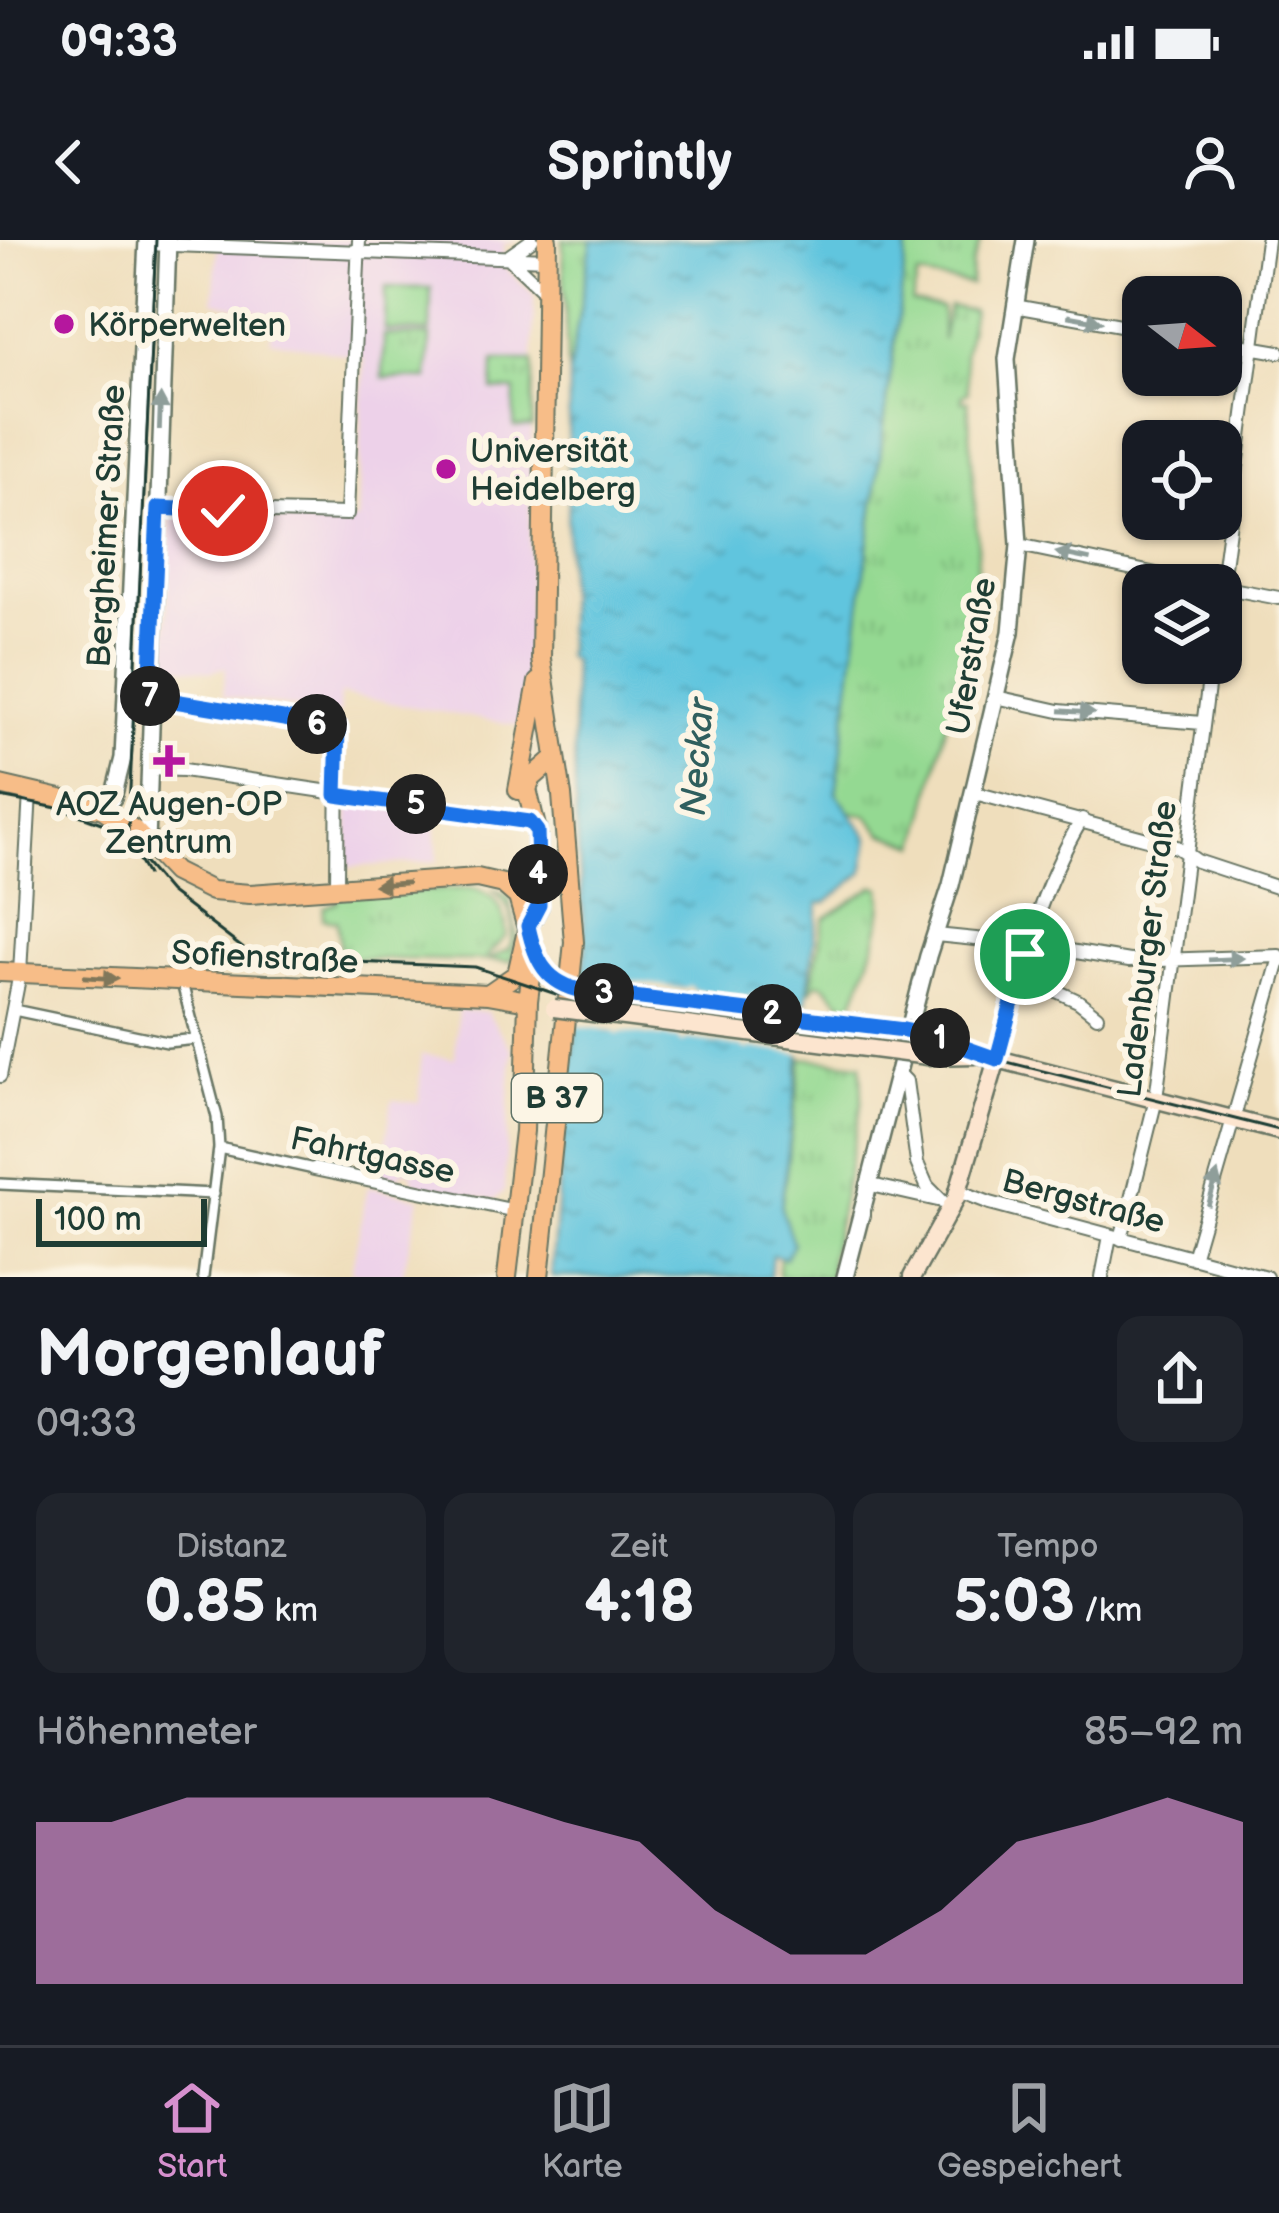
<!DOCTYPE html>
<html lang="de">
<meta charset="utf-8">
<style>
body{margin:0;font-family:"Balsamiq Sans",sans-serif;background:#20242c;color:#f1f3f6;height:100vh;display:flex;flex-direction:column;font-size:45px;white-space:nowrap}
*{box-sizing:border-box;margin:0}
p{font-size:39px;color:#9ea1a6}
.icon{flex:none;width:66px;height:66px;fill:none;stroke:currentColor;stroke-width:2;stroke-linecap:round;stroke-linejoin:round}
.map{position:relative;height:1037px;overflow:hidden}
.sheet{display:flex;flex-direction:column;background:#171b24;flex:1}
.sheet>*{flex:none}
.needle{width:78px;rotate:107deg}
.fabs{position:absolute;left:1122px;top:36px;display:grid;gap:24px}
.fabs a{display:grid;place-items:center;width:120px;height:120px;border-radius:24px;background:#171b24;box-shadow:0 3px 9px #0004;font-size:60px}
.scale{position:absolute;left:36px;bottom:30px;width:171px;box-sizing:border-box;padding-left:12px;border:6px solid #1f3d34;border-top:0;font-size:33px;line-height:42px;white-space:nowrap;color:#1f3d34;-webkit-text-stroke:9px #fcf5e5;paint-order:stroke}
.pin{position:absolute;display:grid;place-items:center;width:102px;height:102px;color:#fff;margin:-51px;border:6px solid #fff;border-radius:50%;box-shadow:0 3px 12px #0007}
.km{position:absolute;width:60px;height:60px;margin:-30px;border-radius:50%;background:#222;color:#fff;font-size:33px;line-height:60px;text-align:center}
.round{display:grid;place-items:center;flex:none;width:126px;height:126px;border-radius:24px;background:#20242c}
.head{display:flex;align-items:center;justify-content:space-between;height:204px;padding:0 36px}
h1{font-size:66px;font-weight:700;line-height:90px}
.metrics{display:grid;grid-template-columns:repeat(3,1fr);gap:18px;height:204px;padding:12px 36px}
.metrics div{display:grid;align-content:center;border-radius:24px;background:#20242c;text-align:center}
.metrics b{font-size:60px;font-weight:700}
.metrics small{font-size:33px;font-weight:400}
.metrics p{font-size:33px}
.chart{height:336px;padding:24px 36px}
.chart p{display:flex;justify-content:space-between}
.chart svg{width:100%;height:216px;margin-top:12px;fill:#d690ce;opacity:.7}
.status{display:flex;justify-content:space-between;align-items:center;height:84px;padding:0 60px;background:#171b24;direction:ltr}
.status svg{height:33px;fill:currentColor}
header{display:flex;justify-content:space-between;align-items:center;height:156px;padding:0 36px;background:#171b24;font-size:54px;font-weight:700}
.tabs{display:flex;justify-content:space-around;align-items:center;height:168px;border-top:3px solid #363941;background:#171b24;font-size:33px;color:#9ea1a6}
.tabs a{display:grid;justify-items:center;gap:6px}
.tabs .current{color:#d690ce}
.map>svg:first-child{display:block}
.built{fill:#edd1e9}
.grass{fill:url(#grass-tufts);stroke:#5a8b63;stroke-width:3}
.water{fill:url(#water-ripples);stroke:#408189;stroke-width:3}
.pier{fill:#efdebc}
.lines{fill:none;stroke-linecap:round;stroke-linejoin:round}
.pedestrian-casing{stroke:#687564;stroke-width:14}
.minor-casing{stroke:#687564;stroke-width:16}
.tertiary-casing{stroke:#687564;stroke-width:20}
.secondary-casing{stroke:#687564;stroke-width:21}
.primary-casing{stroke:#687564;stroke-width:22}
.pedestrian{stroke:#fff;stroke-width:9}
.minor{stroke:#fff;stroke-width:12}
.tertiary{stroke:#fff;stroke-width:15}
.secondary{stroke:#fce5cf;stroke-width:16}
.primary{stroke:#f7bd88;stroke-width:18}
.tram{stroke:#1f3d34;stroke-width:3}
.secondary-bridge-casing{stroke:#687564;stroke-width:21;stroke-linecap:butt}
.secondary-bridge{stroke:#fce5cf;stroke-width:16}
.oneway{fill:#8f9e9a}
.oneway2{fill:#80775a}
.route-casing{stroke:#fff;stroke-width:24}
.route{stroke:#1a73e8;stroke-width:15}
.poi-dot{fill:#b5179e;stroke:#fcf5e5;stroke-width:4.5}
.labels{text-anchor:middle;stroke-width:12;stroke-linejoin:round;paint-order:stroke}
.shield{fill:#fcf5e5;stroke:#617469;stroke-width:3}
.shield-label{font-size:30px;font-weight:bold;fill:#1f3d34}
.poi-label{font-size:33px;fill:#1f3d34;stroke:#fcf5e5;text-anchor:start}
.street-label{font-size:33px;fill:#1f3d34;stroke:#fcf5e5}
.water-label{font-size:36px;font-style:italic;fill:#2f5f5e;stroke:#fcf5e5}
</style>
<div class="status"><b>09:33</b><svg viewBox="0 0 49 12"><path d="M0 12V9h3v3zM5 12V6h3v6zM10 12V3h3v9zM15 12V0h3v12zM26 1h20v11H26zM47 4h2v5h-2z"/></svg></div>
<header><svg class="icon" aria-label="back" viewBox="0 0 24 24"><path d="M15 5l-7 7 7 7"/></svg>Sprintly<svg class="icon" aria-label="person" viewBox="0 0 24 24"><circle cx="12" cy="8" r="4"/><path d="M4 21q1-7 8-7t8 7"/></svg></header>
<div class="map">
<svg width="1279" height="1037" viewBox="0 0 1279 1037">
<defs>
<pattern id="grass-tufts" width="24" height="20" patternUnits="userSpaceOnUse" patternTransform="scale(3)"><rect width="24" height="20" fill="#94d992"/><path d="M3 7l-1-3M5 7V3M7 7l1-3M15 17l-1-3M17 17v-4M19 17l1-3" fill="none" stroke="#7fbb7e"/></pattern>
<pattern id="water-ripples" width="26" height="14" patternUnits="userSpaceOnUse" patternTransform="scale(3)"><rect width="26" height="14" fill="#60c5de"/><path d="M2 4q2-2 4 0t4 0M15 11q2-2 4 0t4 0" fill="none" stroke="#4fa1b5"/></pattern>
</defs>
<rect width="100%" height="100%" fill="#fcf5e5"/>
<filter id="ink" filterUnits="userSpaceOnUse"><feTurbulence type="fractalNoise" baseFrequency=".00833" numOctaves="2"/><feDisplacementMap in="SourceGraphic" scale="24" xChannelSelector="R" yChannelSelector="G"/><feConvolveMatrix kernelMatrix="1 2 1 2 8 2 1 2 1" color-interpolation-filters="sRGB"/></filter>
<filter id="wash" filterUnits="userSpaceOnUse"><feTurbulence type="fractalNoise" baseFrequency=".004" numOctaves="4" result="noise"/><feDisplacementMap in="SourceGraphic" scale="48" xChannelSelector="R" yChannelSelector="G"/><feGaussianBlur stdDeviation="2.7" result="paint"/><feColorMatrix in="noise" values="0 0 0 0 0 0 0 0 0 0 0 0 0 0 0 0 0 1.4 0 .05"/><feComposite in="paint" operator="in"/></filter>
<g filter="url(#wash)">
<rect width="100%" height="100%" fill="#efdebc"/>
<path class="built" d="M218 0H519L504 4 503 26 534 55 526 487 340 454 339 475 223 456 226 427 211 432 166 424 170 276 358 281 364 118 270 100 275 75 213 62Z
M349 562 434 574 438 621 348 627Z
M458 770 487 772 512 810 504 951 494 960 427 948 413 941 411 931 402 930 401 938 381 936 392 860 419 863 421 814 455 819Z
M368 946 420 958 402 1037 351 1033Z"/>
<path class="grass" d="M563 0H592L569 134 567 122Z
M908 0H981L972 25 971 45 918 36 912 63 942 68V100L949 66 973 71 964 116 968 152 962 155V161H968L978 310 975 362 918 605 882 593 867 575 850 572 836 553Z
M386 47 431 48 430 92 385 90Z
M384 95 430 96 428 139 383 138Z
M494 121H533L532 187H514L515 151 493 150Z
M875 646 881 648C886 686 866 729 853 764H843L823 744 817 743 810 752 824 679Z
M473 648C497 654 506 673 506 696L487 716 489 719 509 709C518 686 512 664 492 649L509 657 517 696 511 721 332 718 341 712 337 681 323 679 324 667 337 662V655Z
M802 818 861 824 862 862 830 1020 831 1037H778L780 1018H785L781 968Z"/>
<path class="water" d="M592 0H908L836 553 869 598 863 633 826 663H819L781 968 793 1003 785 1018 772 1015 770 1037H551L563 895 586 711 576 581 572 420 566 417V398L569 134Z"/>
<path class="pier" d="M578 734 621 740 625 737 629 741 685 749 690 745 693 750 750 757 754 753 758 758 814 764 808 815 752 808 747 811 743 807 687 800 682 804 679 799 622 792 617 795 614 791 572 785Z"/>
</g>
<g filter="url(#ink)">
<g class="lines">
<g class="pedestrian-casing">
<path id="pedestrian" d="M182 743 217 877 219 908 203 1037
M14 770 167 802 197 799
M219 908 314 929
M0 944 214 954"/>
</g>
<g class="minor-casing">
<path id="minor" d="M146 4 547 19
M509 16 532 0
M509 18 546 53
M1014 66 1143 89
M1221 102 1279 112
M157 269 347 274 359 0
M1019 305 1209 345
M1221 347 1279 358
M1221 349 1267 0
M150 457 338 488 337 648
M996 457 1059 471 1202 483
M148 529 184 530 530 582
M975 553 1177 607 1197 621 1279 648
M936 695 1035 705 1129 721 1279 716
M1020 734 1078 761 1097 776
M997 819C1019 734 1036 655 1082 579
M897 832 906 841 917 923 927 946 942 961
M0 836 20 733 30 552
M314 929 516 971
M867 944 942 961
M959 951 990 963 1266 1037
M1121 999 1156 859 1211 423
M1193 1018 1279 721
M1102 1037 1110 996"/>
</g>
<g class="tertiary-casing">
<path id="tertiary" d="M103 569 113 558 123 518 147 0
M147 603 168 0
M845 1037 928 716 951 645 1011 392 1019 305 1007 119 1026 0"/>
</g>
<g class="secondary-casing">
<path id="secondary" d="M748 771 904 790
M932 796 982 815 1279 891
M928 816 975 815
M912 1037 956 958 997 819"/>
</g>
<g class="primary-casing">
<path id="primary" d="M0 545 103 569 134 590 174 632 212 651 250 654 477 638 503 644 518 657 534 713 528 761 524 891 507 1037
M518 550 538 442
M0 732 488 754 528 761
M488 754 517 734 528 686 539 666 537 591 527 549 532 538 556 517
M539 1037 574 702 562 555 541 419 547 0"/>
</g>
<use href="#pedestrian" class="pedestrian"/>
<use href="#minor" class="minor"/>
<use href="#tertiary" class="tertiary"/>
<use href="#secondary" class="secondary"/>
<use href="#primary" class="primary"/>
<path class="tram" d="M0 557 63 569 115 588 169 652 249 713 285 725 337 727
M147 635 134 612 128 591 156 0
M324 726 355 722 475 727 556 754 931 803 1279 890"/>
<g class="secondary-bridge-casing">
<path id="secondary-bridge" d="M557 742 576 749 748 771
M554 768 928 816
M904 790 932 796"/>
</g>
<use href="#secondary-bridge" class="secondary-bridge"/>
</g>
<defs><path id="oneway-solid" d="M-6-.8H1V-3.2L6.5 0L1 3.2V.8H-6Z" transform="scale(3)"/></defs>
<g class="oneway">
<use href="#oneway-solid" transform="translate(1085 79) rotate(10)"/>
<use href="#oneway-solid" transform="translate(160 172) rotate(-88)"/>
<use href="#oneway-solid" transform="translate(1073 316) rotate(-168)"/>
<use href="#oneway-solid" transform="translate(1077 472) rotate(4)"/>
<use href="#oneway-solid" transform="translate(1226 719) rotate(-3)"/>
<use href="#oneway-solid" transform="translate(1213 949) rotate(-74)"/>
</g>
<g class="oneway2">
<use href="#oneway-solid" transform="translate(391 644) rotate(176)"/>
<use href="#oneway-solid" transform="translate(101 738) rotate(4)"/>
</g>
</g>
<g class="lines" filter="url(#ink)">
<g class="route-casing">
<path id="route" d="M223 271 158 268 150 457 338 488 336 555 530 582 537 591 539 665 528 686C535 720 546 744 584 751L904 790 932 796 997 819 1025 714"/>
</g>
<use href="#route" class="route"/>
</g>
<g class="poi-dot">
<circle cx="64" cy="84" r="12"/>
<circle cx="446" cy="229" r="12"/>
<path d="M163 503h12v12h12v12h-12v12h-12v-12h-12v-12h12z"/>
</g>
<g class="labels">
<rect class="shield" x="512" y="834" width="90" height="48" rx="9"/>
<g class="shield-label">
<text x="557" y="868">B 37</text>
</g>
<g class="poi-label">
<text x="88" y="96">Körperwelten</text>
<text x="470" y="222">Universität<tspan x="470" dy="38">Heidelberg</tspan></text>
<text x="169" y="575" text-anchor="middle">AOZ Augen-OP<tspan x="169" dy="38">Zentrum</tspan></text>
</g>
<g class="street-label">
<text transform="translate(105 286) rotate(-87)" y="12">Bergheimer Straße</text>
<text transform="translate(970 416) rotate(-80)" y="12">Uferstraße</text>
<text transform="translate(1146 709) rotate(-83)" y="12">Ladenburger Straße</text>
<text transform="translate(265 716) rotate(3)" y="12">Sofienstraße</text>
<text transform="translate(373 914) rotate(12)" y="12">Fahrtgasse</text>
<text transform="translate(1084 960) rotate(15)" y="12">Bergstraße</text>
</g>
<g class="water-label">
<text transform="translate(696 517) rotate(-86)" y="13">Neckar</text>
</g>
</g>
</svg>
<div class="fabs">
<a><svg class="needle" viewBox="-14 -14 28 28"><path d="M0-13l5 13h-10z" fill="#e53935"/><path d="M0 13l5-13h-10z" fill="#9ea1a6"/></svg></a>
<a><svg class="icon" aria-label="locate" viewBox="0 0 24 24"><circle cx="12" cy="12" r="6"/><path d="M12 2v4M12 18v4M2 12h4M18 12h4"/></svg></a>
<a><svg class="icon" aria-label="layers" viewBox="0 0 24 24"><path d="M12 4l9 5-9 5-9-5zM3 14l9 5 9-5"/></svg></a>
</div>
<div class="scale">100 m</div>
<div class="pin" style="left:1025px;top:714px;background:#1e9e55"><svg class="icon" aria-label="arrive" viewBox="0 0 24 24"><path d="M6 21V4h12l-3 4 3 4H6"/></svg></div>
<div class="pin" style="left:223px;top:271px;background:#d93025"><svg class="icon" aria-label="check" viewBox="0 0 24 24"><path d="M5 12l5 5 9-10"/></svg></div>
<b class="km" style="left:940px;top:798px">1</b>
<b class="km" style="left:772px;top:774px">2</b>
<b class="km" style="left:604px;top:753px">3</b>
<b class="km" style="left:538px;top:634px">4</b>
<b class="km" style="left:416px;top:564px">5</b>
<b class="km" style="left:317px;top:484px">6</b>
<b class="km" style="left:150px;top:456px">7</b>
</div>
<section class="sheet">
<div class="head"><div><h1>Morgenlauf</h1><p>09:33</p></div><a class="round"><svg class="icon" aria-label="share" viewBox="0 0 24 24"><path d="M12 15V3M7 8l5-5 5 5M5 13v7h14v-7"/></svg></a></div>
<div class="metrics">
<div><p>Distanz</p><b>0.85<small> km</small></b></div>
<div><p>Zeit</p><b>4:18</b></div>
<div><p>Tempo</p><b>5:03<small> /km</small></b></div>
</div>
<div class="chart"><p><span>Höhenmeter</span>85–92 m</p>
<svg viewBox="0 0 160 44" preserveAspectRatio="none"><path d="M0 44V11L10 11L20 6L30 6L40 6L50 6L60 6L70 11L80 15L90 29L100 38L110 38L120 29L130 15L140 11L150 6L160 11V44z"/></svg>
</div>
</section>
<nav class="tabs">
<a class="current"><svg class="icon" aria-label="home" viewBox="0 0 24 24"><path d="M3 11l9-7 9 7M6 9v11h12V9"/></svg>Start</a>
<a><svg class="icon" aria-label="map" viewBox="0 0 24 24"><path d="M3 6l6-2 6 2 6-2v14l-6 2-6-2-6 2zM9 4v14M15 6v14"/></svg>Karte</a>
<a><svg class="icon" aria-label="saved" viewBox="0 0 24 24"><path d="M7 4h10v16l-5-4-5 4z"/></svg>Gespeichert</a>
</nav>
